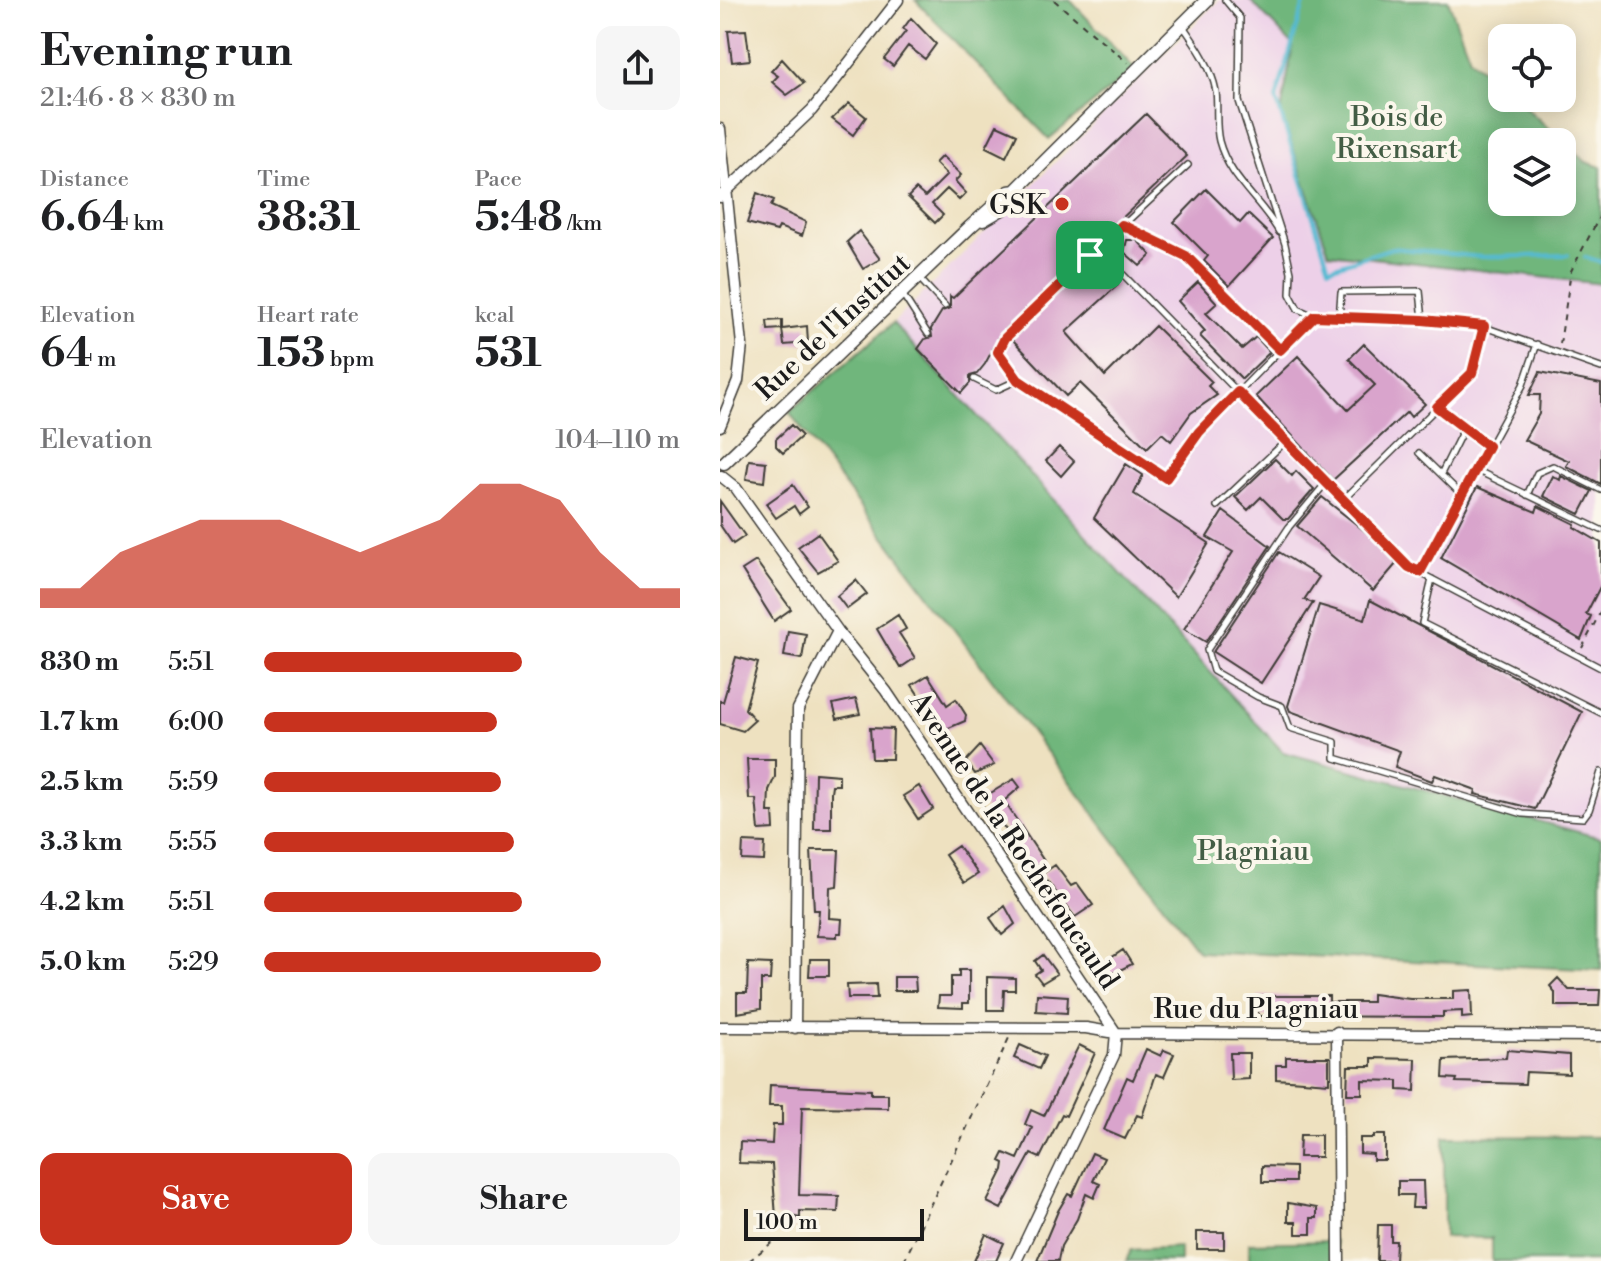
<!DOCTYPE html>
<meta charset="utf-8">
<style>
body{margin:0;font-family:"Libre Bodoni",serif;background:#f6f6f6;color:#202124;height:100vh;display:flex;flex-direction:column;font-size:30px;white-space:nowrap}
*{box-sizing:border-box;margin:0}
p{font-size:26px;color:#757577}
.icon{flex:none;width:44px;height:44px;fill:none;stroke:currentColor;stroke-width:2;stroke-linecap:round;stroke-linejoin:round}
.map{position:relative;flex:1;overflow:hidden}
.details{display:flex;flex-direction:column;background:#fff;width:720px}
.details>*{flex:none}
.tools{position:absolute;left:768px;top:24px;display:grid;gap:16px}
.tools a{display:grid;place-items:center;width:88px;height:88px;border-radius:16px;background:#fff;box-shadow:0 4px 20px #0003;font-size:40px}
.scale{position:absolute;left:24px;bottom:20px;width:180px;box-sizing:border-box;padding-left:8px;border:4px solid #1c1c1c;border-top:0;font-size:22px;line-height:28px;white-space:nowrap;color:#1c1c1c;-webkit-text-stroke:6px #fbf7ec;paint-order:stroke}
.pin{position:absolute;display:grid;place-items:center;width:68px;height:68px;color:#fff;margin:-34px;border-radius:16px;box-shadow:0 4px 12px #0006}
.round{display:grid;place-items:center;flex:none;width:84px;height:84px;border-radius:16px;background:#f6f6f6}
.headline{display:flex;align-items:center;justify-content:space-between;height:136px;padding:0 40px}
h1{font-size:44px;font-weight:700;line-height:60px}
.stats{display:grid;grid-template-columns:repeat(3,1fr);gap:12px;height:136px;padding:8px 40px}
.stats div{display:grid;align-content:center}
.stats b{font-size:40px;font-weight:700}
.stats small{font-size:22px;font-weight:400}
.stats p{font-size:22px}
.chart{height:224px;padding:16px 40px}
.chart p{display:flex;justify-content:space-between}
.chart svg{width:100%;height:144px;margin-top:8px;fill:#c8321e;opacity:.7}
.button{display:flex;gap:16px;margin-top:auto;padding:16px 40px}
.button a{flex:1;height:92px;border-radius:16px;background:#c8321e;color:#fff;font-size:32px;font-weight:700;line-height:92px;text-align:center}
.button a+a{background:#f6f6f6;color:#202124}
ul{padding:0 40px;list-style:none;font-size:26px}
li{display:grid;grid-template-columns:128px 96px 1fr;align-items:center;height:60px}
li i{height:20px;border-radius:10px;background:#c8321e}
main{display:flex;flex:1;min-height:0}
.map>svg:first-child{display:block}
.built{fill:#edd0e8}
.forest{fill:#70b67b;stroke:#46694c;stroke-width:2;fill-rule:evenodd}
.lines{fill:none;stroke-linecap:round;stroke-linejoin:round}
.stream{stroke:#54bad2;stroke-width:4}
.building{fill:#d9a4cc}
.service-casing{stroke:#3c3a35;stroke-width:8}
.minor-casing{stroke:#3c3a35;stroke-width:13}
.tertiary-casing{stroke:#3c3a35;stroke-width:15}
.path{stroke:#3c3a35;stroke-width:2;stroke-dasharray:6 6;stroke-linecap:butt}
.service{stroke:#fff;stroke-width:5}
.minor{stroke:#fff;stroke-width:10}
.tertiary{stroke:#fff;stroke-width:12}
.route-casing{stroke:#fff;stroke-width:16}
.route{stroke:#c8321e;stroke-width:10}
.poi-dot{fill:#c8321e;stroke:#fbf7ec;stroke-width:3}
.labels{text-anchor:middle;stroke-width:8;stroke-linejoin:round;paint-order:stroke}
.park-label{font-size:28px;fill:#435d45;stroke:#fbf7ec}
.poi-label{font-size:28px;fill:#1c1c1c;stroke:#fbf7ec;text-anchor:end}
.street-label{font-size:28px;fill:#1c1c1c;stroke:#fbf7ec}
</style>
<main>
<section class="details">
<div class="headline"><div><h1>Evening run</h1><p>21:46 · 8 × 830 m</p></div><a class="round"><svg class="icon" aria-label="share" viewBox="0 0 24 24"><path d="M12 15V3M7 8l5-5 5 5M5 13v7h14v-7"/></svg></a></div>
<div class="stats">
<div><p>Distance</p><b>6.64<small> km</small></b></div>
<div><p>Time</p><b>38:31</b></div>
<div><p>Pace</p><b>5:48<small> /km</small></b></div>
</div>
<div class="stats">
<div><p>Elevation</p><b>64<small> m</small></b></div>
<div><p>Heart rate</p><b>153<small> bpm</small></b></div>
<div><p>kcal</p><b>531</b></div>
</div>
<div class="chart"><p><span>Elevation</span>104–110 m</p>
<svg viewBox="0 0 160 44" preserveAspectRatio="none"><path d="M0 44V38L10 38L20 27L30 22L40 17L50 17L60 17L70 22L80 27L90 22L100 17L110 6L120 6L130 11L140 27L150 38L160 38V44z"/></svg>
</div>
<ul>
<li><b>830 m</b>5:51<i style="width:62%"></i></li>
<li><b>1.7 km</b>6:00<i style="width:56%"></i></li>
<li><b>2.5 km</b>5:59<i style="width:57%"></i></li>
<li><b>3.3 km</b>5:55<i style="width:60%"></i></li>
<li><b>4.2 km</b>5:51<i style="width:62%"></i></li>
<li><b>5.0 km</b>5:29<i style="width:81%"></i></li>
</ul>
<div class="button"><a>Save</a><a>Share</a></div>
</section>
<div class="map">
<svg width="881" height="1261" viewBox="0 0 881 1261">
<rect width="100%" height="100%" fill="#fbf7ec"/>
<filter id="ink" filterUnits="userSpaceOnUse"><feTurbulence type="fractalNoise" baseFrequency=".0125" numOctaves="2"/><feDisplacementMap in="SourceGraphic" scale="16" xChannelSelector="R" yChannelSelector="G"/><feConvolveMatrix kernelMatrix="1 2 1 2 8 2 1 2 1" color-interpolation-filters="sRGB"/></filter>
<filter id="wash" filterUnits="userSpaceOnUse"><feTurbulence type="fractalNoise" baseFrequency=".006" numOctaves="4" result="noise"/><feDisplacementMap in="SourceGraphic" scale="32" xChannelSelector="R" yChannelSelector="G"/><feGaussianBlur stdDeviation="1.8" result="paint"/><feColorMatrix in="noise" values="0 0 0 0 0 0 0 0 0 0 0 0 0 0 0 0 0 1.4 0 .05"/><feComposite in="paint" operator="in"/></filter>
<g filter="url(#wash)">
<rect width="100%" height="100%" fill="#eee1c0"/>
<path class="built" d="M499 0H530L573 45 561 113 609 253 881 284V838L563 752 173 323Z"/>
<path class="forest" d="M195 0H350L415 69 329 139Z
M530 0H728L750 58 782 87V98H795L866 162 881 167V284L609 253 561 113 573 45ZM782 142H842V202H782Z
M173 323 563 752 881 838V970L478 951 69 412Z
M724 1136 881 1137V1261H772V1238L724 1237Z
M615 1241 617 1261H529V1243Z
M460 1247V1261H406L411 1250Z"/>
<g class="lines">
<path class="stream" d="M585 0 556 99 609 268 672 248 761 257 848 255
M865 257 881 262"/>
</g>
<g id="blocks">
<path class="building" d="M191 18 216 44 205 59 188 46 173 66 164 59 186 31 183 29Z
M26 30 30 60 12 62 8 31Z
M62 59 84 83 67 95 52 82 58 76 51 71Z
M129 103 146 117 133 135 112 119Z
M426 114 467 156 281 334 265 364 257 374 250 376V383L241 393 198 349 205 339 212 337 211 329 222 311 230 308V296L233 298Z
M277 125 297 134 286 157 266 147Z
M222 156 241 175 235 181 246 193 239 200 227 189 212 204 223 215 215 223 188 197 196 189 205 197 227 175 215 163Z
M486 189 520 223 528 214 553 238 509 286 484 261 488 256 454 222Z
M37 193 54 200 51 206 86 222 82 236 59 227 57 231 27 223Z
M139 231 160 259 143 269 127 242Z
M407 240H417L431 255 420 266 404 252Z
M372 260 398 285 346 332 385 376 435 326 492 382 488 386 497 395 471 413 451 441 442 433 427 448 360 383 346 396 292 339Z
M478 282 497 303 486 313 522 349 536 337 550 352 522 379 480 336 485 331 458 301Z
M62 320V329L87 326 88 343 64 345 62 329 48 330 47 321Z
M644 344 705 404 691 417 687 412 613 480 536 396 578 356 628 410 655 385 629 359Z
M820 372 881 384V484L846 466 849 461 804 440 819 414 820 395H809Z
M71 425 82 436 63 453 56 446V439Z
M339 447 354 461 341 476 326 461Z
M555 459 572 476 576 471 594 489 568 519H563L541 497 528 510 515 497Z
M29 460 46 462 44 482 26 479Z
M406 464 423 475 414 494 489 543 456 597 374 518Z
M833 476 840 480 841 476 872 491 860 514 823 496Z
M73 485 88 507 79 514 74 506 56 518 46 504Z
M757 487 816 512 818 506 855 524 854 527 881 543V585L866 614 871 616 861 640 721 558Z
M602 497 651 536 677 563 653 591 577 526Z
M0 501 25 536 13 544 0 525Z
M503 511 550 546 486 642 464 629 513 552 487 537Z
M98 533 118 561 98 572 78 547Z
M559 552 599 577 584 600 593 603 541 683 493 652Z
M36 561 71 609 54 621 22 570Z
M136 580 147 594 127 609 117 596Z
M650 600 862 712 815 809 755 794 756 790 715 775 712 781 675 767 680 751 570 711 568 706 599 605 645 619Z
M178 615 186 629 179 633 195 658 180 668 157 629Z
M68 631 86 634 82 659 64 656Z
M16 657 38 663 25 709 35 720 23 731 0 724V701L3 702Z
M208 675 227 705 236 699 246 715 245 721 217 733 207 717 211 714 192 685Z
M136 699 140 714 117 719 113 704Z
M150 728 173 729 172 759H152Z
M260 746 274 765 255 774 246 761Z
M27 759H55V777L49 790 48 812H53L54 829 39 830 36 799H29Z
M95 773 119 775V785H112L111 792V829H94Z
M294 779 300 787 284 801 324 861 308 872 299 859 304 856 272 810 268 813 259 800Z
M199 786 213 809 198 819 183 796Z
M23 842 45 843 44 861 22 860Z
M238 846 258 874 244 883 225 855Z
M91 850H119L117 886 110 887 109 918 122 919 121 933H117V937L97 936 99 910H94Z
M335 865 351 886 357 883 373 905 355 917 322 874Z
M285 906 295 924 282 935 270 918Z
M403 950 412 964 390 975 382 964Z
M323 955 337 974 322 983 315 974 321 970 315 961Z
M90 959H109V976H89Z
M28 963 51 964 50 980H41V1009L17 1013V993H27Z
M239 970H249V1003H243V1008L218 1007 219 996H231V977H239Z
M174 977H195L196 991H174Z
M267 977 295 978V990H284L283 1010H267Z
M838 978 849 990H880L879 1006H835V992L830 986Z
M156 984 157 998H128L127 985Z
M751 990 752 1017 742 1018V1011L723 1012V1017L538 1016V996H609V1002H652V994L690 999H733V991Z
M317 994 348 996 347 1013 316 1011Z
M300 1045 325 1056 319 1069 294 1058Z
M359 1045 375 1053 346 1116 342 1114 320 1158 311 1154 281 1209 267 1202 283 1170 284 1163 280 1161 284 1153 298 1159 312 1128 305 1124 311 1110 324 1116Z
M426 1049 441 1056 444 1050 454 1054 444 1077 436 1074 422 1117 417 1115 405 1139 384 1130 407 1077 413 1080Z
M787 1050 849 1055V1074L806 1072 805 1084 736 1082 737 1079 723 1078 724 1060 786 1058Z
M510 1053H529V1079L511 1080Z
M566 1057H609V1083L556 1079V1065H566Z
M652 1058 696 1059 695 1091 678 1090V1081L642 1080V1094H627L628 1066H652Z
M50 1085 151 1090V1094H168V1108L82 1107 79 1195 119 1196 118 1212 80 1211V1218L75 1217 74 1229H64V1217H56L52 1164 19 1163 20 1142 52 1144 53 1125H62V1106H49Z
M580 1135H601V1157H579Z
M654 1135H665V1160H653V1154L640 1153V1138H654Z
M372 1153 384 1158 373 1181 380 1184 374 1198 366 1194 357 1219 341 1246 338 1261H317L338 1211 348 1194 352 1196Z
M542 1166 575 1167V1182H542Z
M678 1181H703L704 1208H692L693 1195H678Z
M568 1203 597 1208V1218H591V1234H576V1222H568Z
M658 1225H671V1241H676L675 1261H657Z
M477 1232H504V1249H477Z
M266 1234 284 1243 276 1261H254Z"/>
</g>
</g>
<g filter="url(#ink)">
<use href="#blocks" fill-opacity="0" stroke="#3c3a35" stroke-width="2"/>
<g class="lines">
<g class="service-casing">
<path id="service" d="M505 0 520 18 519 101 565 244 571 272 570 294 578 309 598 318 753 323 881 368
M463 26C477 46 491 66 496 91 498 107 495 125 499 141 509 179 541 200 559 232
M402 225 466 256 560 350
M372 254 468 165
M200 279 225 306
M183 295 208 334
M594 316C542 368 489 418 446 478L298 380 278 352 285 338 370 255H384L689 567 881 668
M619 319 621 292 700 291 703 320
M254 379 276 390 298 380
M717 407 768 446
M699 453 742 495
M756 470 881 530
M721 474 743 430
M605 484 569 527 487 650 493 671 538 697 562 706 570 728 615 742V758L803 814 863 818 869 810 881 772
M807 495 817 473 833 466 881 490
M622 501 752 373 764 326
M497 506 565 442
M700 572 803 385 817 344
M712 579 702 623 881 713"/>
</g>
<g class="minor-casing">
<path id="minor" d="M0 129 22 345 18 381 0 426
M0 197 92 110 178 0
M1 476 16 488 118 631 166 691 396 1033 394 1055 296 1261
M0 1027 366 1028 396 1033 881 1036
M75 1028 78 709 118 631
M617 1032 619 1261"/>
</g>
<g class="tertiary-casing">
<path id="tertiary" d="M263 220 287 206 295 191
M4 463 250 227 289 192 295 191 487 0"/>
</g>
<path class="path" d="M334 0 408 63
M840 344 851 271 881 214
M862 648 881 611
M29 1261 54 1241
M184 1261 289 1038"/>
<use href="#service" class="service"/>
<use href="#minor" class="minor"/>
<use href="#tertiary" class="tertiary"/>
</g>
</g>
<g class="lines" filter="url(#ink)">
<g class="route-casing">
<path id="route" d="M402 225 466 256 560 350 594 316 703 320 764 326 752 373 717 407 768 446 700 572 689 567 518 392 479 432 446 478 298 380 278 352 285 338Z"/>
</g>
<use href="#route" class="route"/>
</g>
<circle class="poi-dot" cx="342" cy="204" r="8"/>
<g class="labels">
<g class="park-label">
<text x="677" y="126">Bois de<tspan x="677" dy="32">Rixensart</tspan></text>
<text x="533" y="860">Plagniau</text>
</g>
<g class="poi-label">
<text x="326" y="214">GSK</text>
</g>
<g class="street-label">
<text transform="translate(112 326) rotate(-43)" y="10">Rue de l'Institut</text>
<text transform="translate(295 840) rotate(56)" y="10">Avenue de la Rochefoucauld</text>
<text x="536" y="1018">Rue du Plagniau</text>
</g>
</g>
</svg>
<div class="tools">
<a><svg class="icon" aria-label="locate" viewBox="0 0 24 24"><circle cx="12" cy="12" r="6"/><path d="M12 2v4M12 18v4M2 12h4M18 12h4"/></svg></a>
<a><svg class="icon" aria-label="layers" viewBox="0 0 24 24"><path d="M12 4l9 5-9 5-9-5zM3 14l9 5 9-5"/></svg></a>
</div>
<div class="scale">100 m</div>
<div class="pin" style="left:370px;top:255px;background:#1e9e55"><svg class="icon" aria-label="arrive" viewBox="0 0 24 24"><path d="M6 21V4h12l-3 4 3 4H6"/></svg></div>
</div>
</main>
